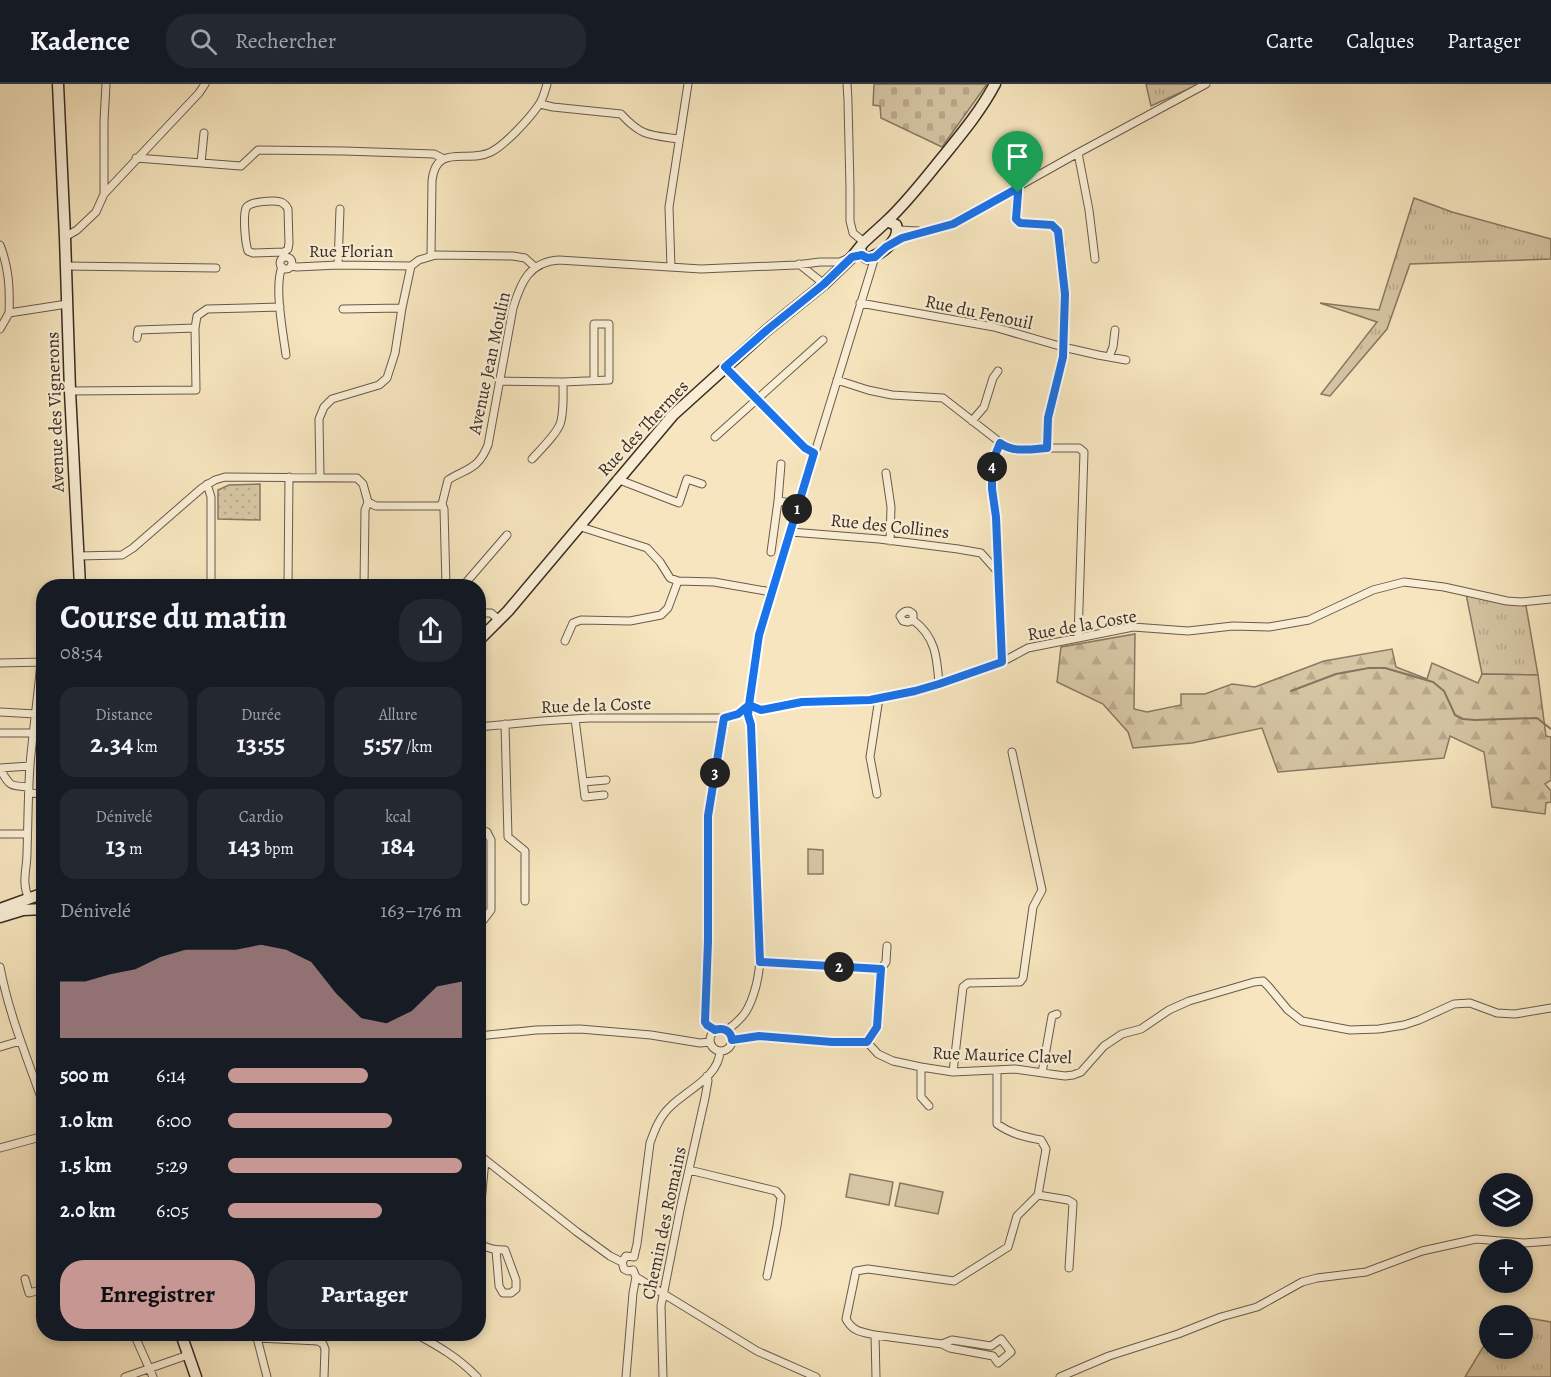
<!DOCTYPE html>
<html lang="fr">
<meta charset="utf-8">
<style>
body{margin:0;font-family:Alegreya,serif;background:#242831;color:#f1f3f6;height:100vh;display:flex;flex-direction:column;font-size:22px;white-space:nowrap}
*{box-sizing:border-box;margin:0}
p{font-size:20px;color:#9ea1a6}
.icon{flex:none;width:33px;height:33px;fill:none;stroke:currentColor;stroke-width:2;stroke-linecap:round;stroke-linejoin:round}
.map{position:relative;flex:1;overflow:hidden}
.drawer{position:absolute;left:36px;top:495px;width:450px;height:762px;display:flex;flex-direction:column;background:#171b24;border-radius:24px;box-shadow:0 3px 9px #0003}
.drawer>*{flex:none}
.controls{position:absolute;left:1479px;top:1089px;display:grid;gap:12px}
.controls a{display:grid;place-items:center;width:54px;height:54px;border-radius:50%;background:#171b24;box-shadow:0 3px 9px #0003;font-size:30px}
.pin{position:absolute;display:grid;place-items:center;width:51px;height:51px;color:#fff;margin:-62px -26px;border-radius:50% 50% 50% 0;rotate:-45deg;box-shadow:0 0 6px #0007}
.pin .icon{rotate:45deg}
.km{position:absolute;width:30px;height:30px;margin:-15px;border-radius:50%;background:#222;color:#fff;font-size:16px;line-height:30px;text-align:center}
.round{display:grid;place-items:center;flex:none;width:63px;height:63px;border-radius:24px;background:#242831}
.summary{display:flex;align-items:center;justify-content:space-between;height:102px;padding:0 24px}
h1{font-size:33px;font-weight:700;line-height:45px}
.stats{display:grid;grid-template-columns:repeat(3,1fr);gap:9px;height:102px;padding:6px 24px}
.stats div{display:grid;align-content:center;border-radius:15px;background:#242831;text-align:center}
.stats b{font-size:26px;font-weight:700}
.stats small{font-size:16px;font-weight:400}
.stats p{font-size:16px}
.chart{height:168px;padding:12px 24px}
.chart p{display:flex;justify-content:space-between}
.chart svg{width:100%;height:108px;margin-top:6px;fill:#c59692;opacity:.7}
.cta{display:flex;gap:12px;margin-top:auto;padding:12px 24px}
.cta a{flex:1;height:69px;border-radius:24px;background:#c59692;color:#111;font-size:24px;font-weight:700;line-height:69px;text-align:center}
.cta a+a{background:#242831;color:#f1f3f6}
ul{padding:0 24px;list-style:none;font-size:20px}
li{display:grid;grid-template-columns:96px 72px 1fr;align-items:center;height:45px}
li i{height:15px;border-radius:8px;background:#c59692}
header{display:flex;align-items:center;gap:36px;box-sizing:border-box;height:84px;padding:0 30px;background:#171b24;border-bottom:2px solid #363941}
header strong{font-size:28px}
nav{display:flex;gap:33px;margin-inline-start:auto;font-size:21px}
.search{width:420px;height:54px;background:#242831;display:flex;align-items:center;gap:15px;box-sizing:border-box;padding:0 21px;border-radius:24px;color:#9ea1a6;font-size:22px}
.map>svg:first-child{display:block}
.grass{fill:url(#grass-tufts);stroke:#887964;stroke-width:1.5}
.forest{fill:url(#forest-firs);stroke:#887964;stroke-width:1.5}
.cemetery{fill:url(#cemetery-stones);stroke:#887964;stroke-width:1.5}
.garden{fill:url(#garden-dots);stroke:#887964;stroke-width:1.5}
.pitch{fill:#d6c6a4;stroke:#887964;stroke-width:1.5}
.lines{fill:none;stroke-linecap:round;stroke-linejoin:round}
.stream{stroke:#847561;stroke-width:2}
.minor-casing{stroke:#695a4a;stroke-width:9}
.secondary-casing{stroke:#3a2c24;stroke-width:13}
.minor{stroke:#f9eed5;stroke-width:7}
.secondary{stroke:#f9eed5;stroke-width:10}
.route-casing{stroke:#fff;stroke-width:12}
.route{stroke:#1a73e8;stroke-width:8}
.labels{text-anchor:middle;stroke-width:4.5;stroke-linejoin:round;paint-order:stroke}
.street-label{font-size:18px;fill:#3a2c24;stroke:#f9eed5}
</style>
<header>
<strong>Kadence</strong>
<div class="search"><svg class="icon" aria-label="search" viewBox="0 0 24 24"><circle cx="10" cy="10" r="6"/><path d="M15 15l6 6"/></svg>Rechercher</div>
<nav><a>Carte</a><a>Calques</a><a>Partager</a></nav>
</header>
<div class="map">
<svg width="1551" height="1293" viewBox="0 0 1551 1293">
<defs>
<pattern id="grass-tufts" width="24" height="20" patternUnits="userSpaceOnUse" patternTransform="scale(1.5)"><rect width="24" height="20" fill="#d6c6a4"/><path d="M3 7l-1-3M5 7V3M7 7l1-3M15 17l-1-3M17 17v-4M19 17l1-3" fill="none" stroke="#b8aa8d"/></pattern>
<pattern id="forest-firs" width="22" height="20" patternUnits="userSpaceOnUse" patternTransform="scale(1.5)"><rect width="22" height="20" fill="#d6c6a4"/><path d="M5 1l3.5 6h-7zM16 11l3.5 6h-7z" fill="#b8aa8d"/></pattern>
<pattern id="cemetery-stones" width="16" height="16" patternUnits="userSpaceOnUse" patternTransform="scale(1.5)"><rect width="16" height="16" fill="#d6c6a4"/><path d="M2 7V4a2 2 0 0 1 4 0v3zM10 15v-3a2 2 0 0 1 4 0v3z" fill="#b8aa8d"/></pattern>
<pattern id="garden-dots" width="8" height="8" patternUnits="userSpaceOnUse" patternTransform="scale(1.5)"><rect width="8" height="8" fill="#d6c6a4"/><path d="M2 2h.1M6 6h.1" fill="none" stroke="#b8aa8d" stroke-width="1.8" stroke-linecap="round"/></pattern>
</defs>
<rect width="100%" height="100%" fill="#f6e5be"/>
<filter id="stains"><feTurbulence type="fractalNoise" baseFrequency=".00333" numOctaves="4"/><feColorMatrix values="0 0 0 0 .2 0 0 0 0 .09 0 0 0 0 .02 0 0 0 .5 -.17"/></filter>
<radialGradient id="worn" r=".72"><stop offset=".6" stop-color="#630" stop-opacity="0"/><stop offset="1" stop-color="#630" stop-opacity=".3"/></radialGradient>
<path class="grass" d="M1146 0H1195V2L1151 22Z
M1414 114 1452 128 1551 155V175L1410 180 1387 245 1330 312 1321 310 1377 238 1320 219 1379 226Z
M1466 510 1526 522 1538 591 1482 590Z
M1523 1233 1551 1238V1293H1465L1489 1253 1490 1264H1522Z"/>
<path class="forest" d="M1135 550 1134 625 1147 628 1181 621V610H1205L1232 600 1255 603 1324 577 1392 565 1396 583 1427 595 1432 579 1478 599 1482 590 1538 591 1546 652 1551 653V696L1545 700 1551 707V718L1546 719 1545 730 1492 723 1484 668 1450 652 1444 674 1278 688 1262 644 1192 659 1133 664 1128 648 1103 620 1057 598 1061 563Z"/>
<path class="cemetery" d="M874 0H987L942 63 881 34 880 22 873 21Z"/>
<path class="garden" d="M260 400V436L218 435V406L229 401Z"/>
<path class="pitch" d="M808 765 823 766V790H808Z
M850 1090 893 1098 889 1121 846 1113Z
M900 1099 943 1108 938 1130 895 1122Z"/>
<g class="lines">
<path class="stream" d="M1291 607 1336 590 1369 584H1385L1433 598 1444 607 1455 631 1463 635 1475 636 1537 634 1551 645"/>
<g class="minor-casing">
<path id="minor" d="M847 0 848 16
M848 18 850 104V137L853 149 864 158
M540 20 553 23 621 30C642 53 650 51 679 55
M1078 69 1089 126 1095 175
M136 74 241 82 258 66 344 67 434 70 442 74
M201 79 204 49
M1018 104 1016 135 1020 139 1052 141 1058 147 1061 159 1065 210 1063 273 1048 334 1047 364
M104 110V37L106 0
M898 146 919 147
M65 153 77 146 96 128 104 110 199 9 205 0
M894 158 902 154 953 139 1078 69 1206 0
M0 161C9 184 10 205 9 229
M284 168 253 169 248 167C245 158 243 132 246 124 250 117 274 116 281 118 285 120 286 121 288 125L289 159 288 165 284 168 285 173
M431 171 432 97C436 58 468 80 491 68 505 61 529 35 538 22 543 16 545 7 547 0
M280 179a6 6 0 1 1 12 0a6 6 0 1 1-12 0Z
M799 180 824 200
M338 181 340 125
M66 182 216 184
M291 182 297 183 338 181 411 182
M282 183C274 202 283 249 286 271
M671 183 669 123 688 0
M860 219 994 243 1063 263 1098 271 1126 276
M343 225 402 224
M0 245 9 229 67 220
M137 254 138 246 195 244
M1109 273 1113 263 1115 246
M725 283 805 364 814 369
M837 296 868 306 892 311 943 314 1006 363 1019 366 1047 364H1079L1084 368 1078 554
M499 297 563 298 609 296V240H594V296
M70 307 196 306 195 244 197 232 207 225 280 223
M972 337 984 323 993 294 998 287
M715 353 823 256
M1000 359 992 379V405L996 433 1002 578
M532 375C540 366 559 348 561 337 564 324 563 311 563 298
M886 389 891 423 890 457
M320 393 319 335 324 323 332 315 379 301 387 294 395 269 402 224 411 182 419 176 436 171 513 172 525 174 535 183
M617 395 679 419 687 395 702 400
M207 400 211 413V502
M778 417 798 420
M442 420 444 425 446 502
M578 442 647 464 660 478 670 494 678 497 714 498 771 508
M791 448 879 455 958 465 981 469 997 487
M771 468 778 417 781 380
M78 472 122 471 133 464 202 404 215 396 225 393 357 394 363 400 368 418 376 422H439L442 420 448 396C467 384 478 386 488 361L513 224C521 198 529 178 559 176L701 185 796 181 820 178H840L847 175
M288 502 289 393
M364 502 365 426 368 418
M463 502 507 451
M478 529H491L499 536
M913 536 908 538 903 537 900 532C904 527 908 525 913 530V536C936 553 937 574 939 600
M565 557 573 539 581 536 630 537 661 531 668 524 678 497
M0 579 44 578
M749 620 761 626 802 618 870 616 915 607 939 600 1002 578 1028 564 1133 543 1188 547 1233 542 1269 543 1309 536 1373 506 1404 498 1444 503 1507 517 1521 518 1551 515
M0 628 36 630
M575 635 585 713 604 711
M505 640 508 753 525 767V817
M478 643 542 637 589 634H728L739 630 749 620
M0 649H34L44 647
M0 684 30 682
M0 685C10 702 9 702 29 703
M583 698 606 696
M29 709 44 710
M877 710 870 673 879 614
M478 744 487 748 491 756V826L481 839H478
M0 750H27
M29 815C21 798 27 786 27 769 28 740 28 710 30 681 33 646 38 613 41 578
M760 878 881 885
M0 883C9 931 28 976 44 1022
M710 956a11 11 0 1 1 22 0a11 11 0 1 1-22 0Z
M715 946 705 938 708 857V732L724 634
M727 946C745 933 750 924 756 902 764 871 759 837 758 806 756 751 753 696 751 641L748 631 759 551 875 173
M478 952 536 946 580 945 651 951 700 959 710 958
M732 956 759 953 832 958H867L878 970 893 977 921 983 953 988 1015 985 1050 990 1065 992 1073 991 1081 988 1104 962 1122 950 1141 945 1169 926 1189 917 1254 898 1263 897 1268 902 1288 926 1302 937 1350 946 1379 945 1404 941 1419 936 1454 920 1470 919 1497 929 1515 930 1551 924
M867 958 877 943 881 885 886 878 887 862
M0 963 20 957
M921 983V1013L929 1022
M953 988 963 903 968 899 1020 898 1023 894 1033 823 1042 806 1012 668
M1042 989 1052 932 1057 930
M0 1064 44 1052
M478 1070 577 1148 610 1172 622 1178
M689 1086 776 1107 781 1113 777 1142 767 1192
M1038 1111 1068 1116 1073 1119 1069 1184
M478 1150 485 1076
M478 1155 480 1160C489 1165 495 1166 505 1166L516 1196V1205L511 1209H503L499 1202 496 1166
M634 1173 637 1160 650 1059C655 1045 660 1032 671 1022 687 1006 719 993 720 967
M633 1186 628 1187 624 1185 622 1178 626 1172 634 1173
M636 1193 757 1267 816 1293
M25 1195 29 1209 44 1205
M134 1250 153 1293
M256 1250 267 1293
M416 1250C438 1262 459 1274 477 1293
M875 1251 942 1260 950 1264 993 1272 998 1279 1011 1268 1001 1255 991 1262 952 1256 942 1260
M258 1254 318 1257 323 1260 325 1265 324 1293
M125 1293 188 1271
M626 1293 633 1209 636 1193 633 1186
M663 1293 661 1222 681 1121 705 1014 708 997 707 992
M876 1293 875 1251C862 1248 853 1248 846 1235L856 1187 868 1185 954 1197 1008 1163 1017 1132 1038 1111 1046 1065 1041 1056C1025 1053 1011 1050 997 1040V986
M1060 1293 1109 1272 1178 1250 1221 1233 1257 1223 1302 1198 1317 1194 1366 1188 1422 1167 1476 1155 1524 1159 1551 1157"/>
</g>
<g class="secondary-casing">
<path id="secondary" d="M58 0 65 153 70 307 80 502
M887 137C905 120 921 100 937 80 958 54 979 30 995 0
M478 557 508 527 673 331 767 246 824 200 852 173 864 158 887 137 896 141C902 156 879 172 867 174L862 171 860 165
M0 825 44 809
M0 833 23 826 44 825
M181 1250 196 1293"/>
</g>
<use href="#minor" class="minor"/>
<use href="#secondary" class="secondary"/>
</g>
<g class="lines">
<g class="route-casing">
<path id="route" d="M1018 109V104L953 140 902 154 886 163 875 173 867 174 862 171 852 173 824 200 767 246 725 283 805 364 814 369 759 551 749 621 748 631 751 641 760 878 881 885 877 943 867 958H832L759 952 732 956C731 947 724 943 715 946L707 941 705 938 708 857V732L724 634 738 630 749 621 761 626 802 618 870 616 915 607 939 600 1002 578 996 433 992 405V379L1000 359C1013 369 1031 365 1047 364L1048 334 1063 273 1065 210 1058 147 1052 141 1020 139 1016 135 1018 109"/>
</g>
<use href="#route" class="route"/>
</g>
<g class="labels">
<g class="street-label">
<text x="351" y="173">Rue Florian</text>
<text transform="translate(979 228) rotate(12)" y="6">Rue du Fenouil</text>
<text transform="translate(489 279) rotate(-78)" y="6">Avenue Jean Moulin</text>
<text transform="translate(55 328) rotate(-92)" y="6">Avenue des Vignerons</text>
<text transform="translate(643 344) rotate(-47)" y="6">Rue des Thermes</text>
<text transform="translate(890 442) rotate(6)" y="6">Rue des Collines</text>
<text transform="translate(1082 541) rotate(-10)" y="6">Rue de la Coste</text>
<text transform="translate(596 621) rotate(-2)" y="6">Rue de la Coste</text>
<text transform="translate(1002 971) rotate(2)" y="6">Rue Maurice Clavel</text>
<text transform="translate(664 1139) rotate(-78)" y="6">Chemin des Romains</text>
</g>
</g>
<rect width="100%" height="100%" filter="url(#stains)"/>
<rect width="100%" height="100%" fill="url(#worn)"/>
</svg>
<div class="controls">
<a><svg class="icon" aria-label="layers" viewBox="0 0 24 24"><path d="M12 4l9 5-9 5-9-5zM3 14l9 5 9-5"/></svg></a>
<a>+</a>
<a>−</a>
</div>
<div class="pin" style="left:1018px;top:109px;background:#1e9e55"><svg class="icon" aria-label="arrive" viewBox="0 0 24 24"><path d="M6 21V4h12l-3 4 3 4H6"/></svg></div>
<b class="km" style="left:797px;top:425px">1</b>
<b class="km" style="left:839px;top:883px">2</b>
<b class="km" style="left:715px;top:689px">3</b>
<b class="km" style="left:992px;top:383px">4</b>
<section class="drawer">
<div class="summary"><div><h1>Course du matin</h1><p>08:54</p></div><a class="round"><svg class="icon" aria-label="share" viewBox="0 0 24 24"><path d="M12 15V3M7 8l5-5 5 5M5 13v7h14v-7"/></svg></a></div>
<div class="stats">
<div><p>Distance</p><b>2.34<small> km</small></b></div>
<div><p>Durée</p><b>13:55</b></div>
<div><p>Allure</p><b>5:57<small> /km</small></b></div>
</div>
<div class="stats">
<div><p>Dénivelé</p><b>13<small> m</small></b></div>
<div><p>Cardio</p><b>143<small> bpm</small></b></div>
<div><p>kcal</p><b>184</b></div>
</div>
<div class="chart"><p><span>Dénivelé</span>163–176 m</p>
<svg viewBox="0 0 160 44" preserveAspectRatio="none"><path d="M0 44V21L10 21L20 18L30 16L40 11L50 8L60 8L70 8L80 6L90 8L100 13L110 26L120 36L130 38L140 33L150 23L160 21V44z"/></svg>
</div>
<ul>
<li><b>500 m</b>6:14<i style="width:60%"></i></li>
<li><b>1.0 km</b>6:00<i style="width:70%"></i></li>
<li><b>1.5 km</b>5:29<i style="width:100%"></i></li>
<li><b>2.0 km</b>6:05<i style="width:66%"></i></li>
</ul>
<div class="cta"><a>Enregistrer</a><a>Partager</a></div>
</section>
</div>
